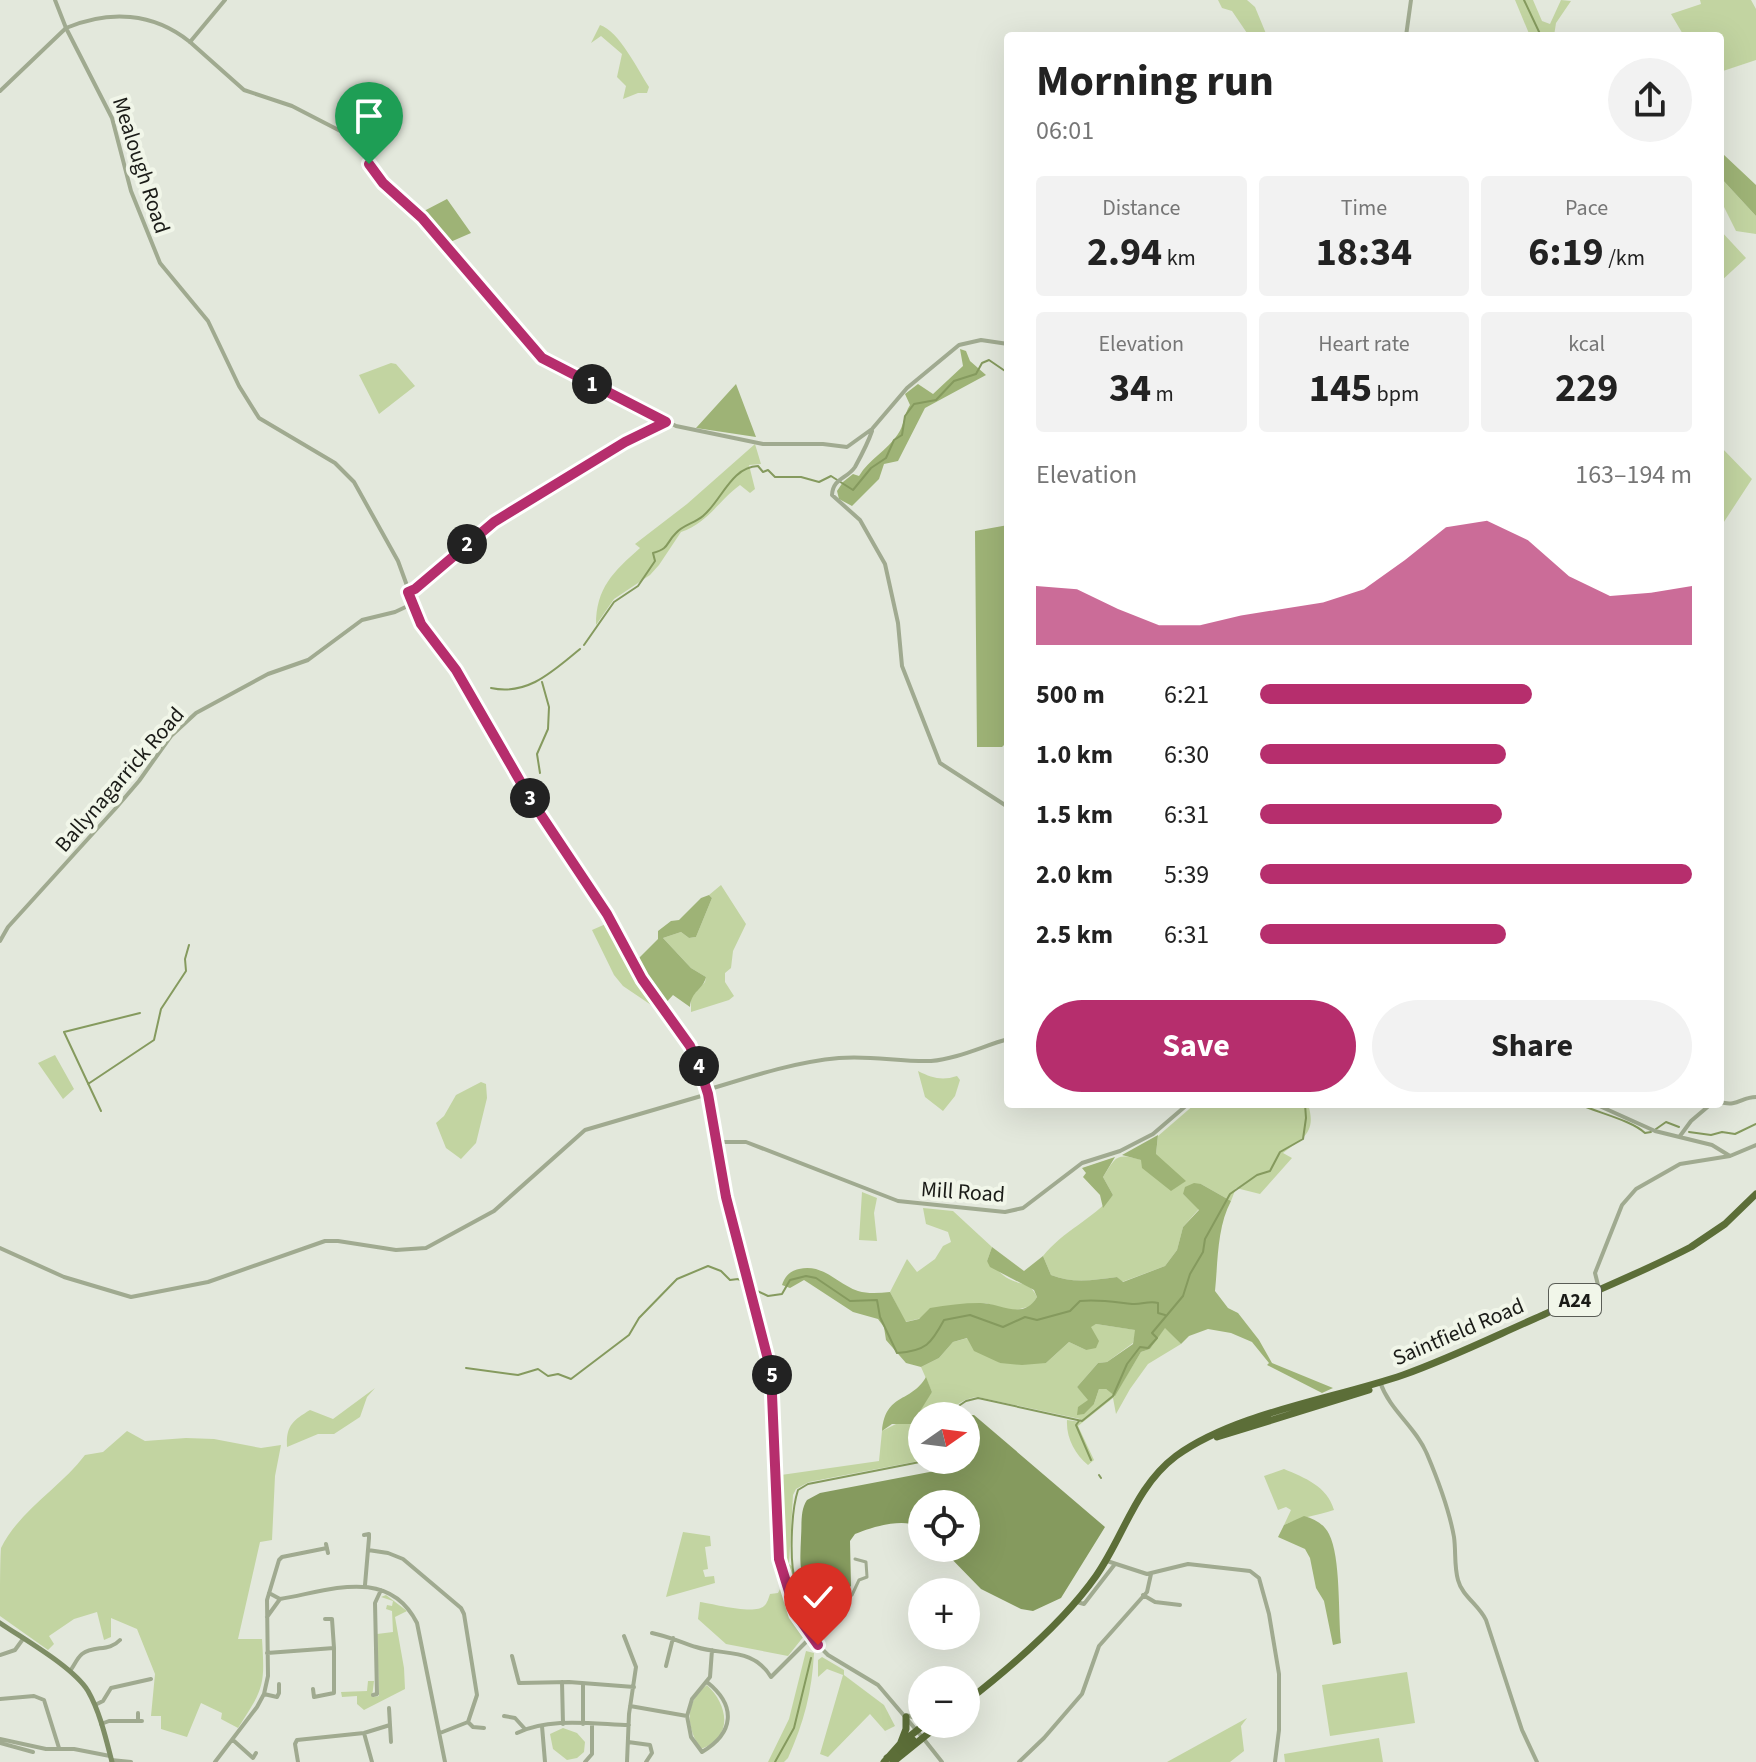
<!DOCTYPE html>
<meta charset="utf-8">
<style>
body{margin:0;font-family:"Source Sans 3",sans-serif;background:#f2f2f2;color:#222;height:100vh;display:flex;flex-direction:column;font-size:30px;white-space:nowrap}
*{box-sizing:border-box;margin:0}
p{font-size:26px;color:#767676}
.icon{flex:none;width:44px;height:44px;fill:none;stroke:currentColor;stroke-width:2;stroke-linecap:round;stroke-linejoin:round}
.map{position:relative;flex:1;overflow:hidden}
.panel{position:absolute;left:1004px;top:32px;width:720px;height:1076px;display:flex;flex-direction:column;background:#fff;border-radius:8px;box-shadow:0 8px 32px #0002}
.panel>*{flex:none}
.needle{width:52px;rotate:76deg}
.tools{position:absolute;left:908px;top:1402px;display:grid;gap:16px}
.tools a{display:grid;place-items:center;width:72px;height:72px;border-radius:50%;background:#fff;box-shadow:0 8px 32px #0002;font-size:40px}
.pin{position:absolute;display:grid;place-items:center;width:68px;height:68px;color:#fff;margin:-82px -34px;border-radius:50% 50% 50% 0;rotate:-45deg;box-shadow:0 0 8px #0007}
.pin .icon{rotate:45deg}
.km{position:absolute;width:40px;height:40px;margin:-20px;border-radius:50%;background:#222;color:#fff;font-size:22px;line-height:40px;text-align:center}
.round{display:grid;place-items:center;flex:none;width:84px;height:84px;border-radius:42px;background:#f2f2f2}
.headline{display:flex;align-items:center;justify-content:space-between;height:136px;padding:0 32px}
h1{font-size:44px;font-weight:700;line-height:60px}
.figures{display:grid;grid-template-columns:repeat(3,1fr);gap:12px;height:136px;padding:8px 32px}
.figures div{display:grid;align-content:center;border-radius:8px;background:#f2f2f2;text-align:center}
.figures b{font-size:40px;font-weight:700}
.figures small{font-size:22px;font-weight:400}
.figures p{font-size:22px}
.chart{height:224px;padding:16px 32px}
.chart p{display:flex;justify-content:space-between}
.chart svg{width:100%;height:144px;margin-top:8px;fill:#b62e6d;opacity:.7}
.action{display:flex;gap:16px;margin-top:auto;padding:16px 32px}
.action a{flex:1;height:92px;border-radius:48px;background:#b62e6d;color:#fff;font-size:32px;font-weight:700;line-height:92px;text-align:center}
.action a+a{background:#f2f2f2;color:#222}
ul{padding:0 32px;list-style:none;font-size:26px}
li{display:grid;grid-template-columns:128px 96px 1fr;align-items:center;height:60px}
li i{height:20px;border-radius:10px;background:#b62e6d}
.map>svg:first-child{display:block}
.green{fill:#c2d4a1}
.forest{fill:#9eb376}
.water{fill:#859a5e}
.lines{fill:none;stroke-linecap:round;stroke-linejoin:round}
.stream{stroke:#859a5e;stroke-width:2}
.pedestrian{stroke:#a0aa90;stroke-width:3}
.minor{stroke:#a0aa90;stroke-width:4}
.tertiary{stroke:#a0aa90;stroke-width:4}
.secondary{stroke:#7e8d65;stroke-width:5}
.trunk{stroke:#5c6e38;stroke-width:7}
.route-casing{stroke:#fff;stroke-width:16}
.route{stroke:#b62e6d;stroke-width:10}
.labels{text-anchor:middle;stroke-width:8;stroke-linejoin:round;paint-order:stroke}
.shield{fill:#f1f6e9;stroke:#5a5d56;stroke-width:2}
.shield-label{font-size:20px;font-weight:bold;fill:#1a1b17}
.street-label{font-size:22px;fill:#1a1b17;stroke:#f1f6e9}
</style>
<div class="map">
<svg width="1756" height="1762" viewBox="0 0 1756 1762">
<rect width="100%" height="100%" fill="#e3e8dc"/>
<path class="green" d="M1218 0H1247L1255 7 1267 36H1249L1232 11 1222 8Z
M1515 0H1533L1542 21 1550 24 1561 0 1571 1 1556 23 1554 36H1530Z
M1700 0H1751L1756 9V60L1720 72V36H1684L1671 14 1701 4Z
M600 25C619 31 638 70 649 87L647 93H638L623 99 626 86 617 77 622 54 601 36 591 43Z
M1720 177 1756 216V234L1736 231 1720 199Z
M1720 230 1746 258 1720 282Z
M391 363 396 364 415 386 379 414 359 375Z
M755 444 761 464 749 465 755 489 750 493 740 485C718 501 708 523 681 532L659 565 650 575 614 599 596 625C596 588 613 572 640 548L635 544 687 504Z
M1720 446 1752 479 1720 528Z
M721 885 746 924 733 951 731 968 725 973V982L734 996 729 1000 691 1012V997L705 982 706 977 691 968 663 938 681 932 689 938 696 937 712 898 709 895Z
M608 923 645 990 660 1011 623 986 614 975 592 930Z
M55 1055 74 1089 63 1099 38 1063Z
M918 1071C932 1078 942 1081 957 1076L960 1080 955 1096 943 1111 925 1097Z
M481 1082 486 1084 487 1098 476 1143 461 1159 446 1148 436 1123 444 1116 456 1095Z
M1195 1104H1308C1317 1133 1303 1138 1283 1153L1292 1158 1260 1194 1236 1188 1231 1201 1201 1184 1183 1194 1199 1209 1183 1227 1177 1250 1165 1266 1122 1282 1117 1277C1094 1280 1073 1284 1051 1275L1043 1256C1063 1231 1093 1219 1113 1195L1103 1177C1117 1155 1116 1153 1142 1160L1156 1154 1158 1136Z
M862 1192 877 1198 874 1213 877 1241 859 1240Z
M923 1208 953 1211 992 1247 987 1261C994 1266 1001 1275 1009 1279 1020 1285 1031 1282 1037 1297L1031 1306 1012 1311 985 1303 905 1322 890 1292 907 1259 917 1272 935 1259 943 1246 951 1242 948 1232 926 1224Z
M1096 1324 1136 1330 1133 1343 1107 1362 1098 1363 1077 1387 1094 1404 1099 1389H1106L1115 1395 1141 1352 1150 1349 1165 1327 1181 1344 1148 1364 1130 1389 1116 1414 1113 1398 1078 1426 1094 1460 1088 1465C1075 1454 1066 1438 1067 1420L1081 1422 1080 1419 978 1397C966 1398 953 1404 950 1416H922L924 1460 809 1482 796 1489 793 1495 789 1564 793 1567C799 1590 814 1608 815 1633L788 1583 782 1562 781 1475 879 1461 882 1431 898 1423 932 1392 921 1367 939 1358 953 1342 968 1338 1000 1363H1046L1069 1342 1086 1350 1091 1326Z
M375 1388 367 1397 360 1417 334 1434H318L287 1447C286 1426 292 1421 310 1410L333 1419Z
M127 1431 145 1441 186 1438 214 1439 261 1448 281 1445 275 1476 272 1540 260 1542 238 1639H262C265 1686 264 1688 238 1728L221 1719 222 1713 201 1703 187 1737 161 1729V1716H151L155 1674 137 1629 111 1618V1637L104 1640 97 1612 74 1619 49 1636 54 1644 48 1650 0 1616C0 1600 0 1560 1 1548 18 1512 61 1487 85 1455L103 1452Z
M1284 1469C1305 1478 1327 1486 1334 1510 1316 1516 1301 1517 1284 1525L1291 1510 1286 1507 1278 1510 1264 1476Z
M683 1532 710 1536 711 1546 705 1547 708 1569 703 1570 705 1577 714 1576 715 1583 666 1597Z
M781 1587 790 1615 804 1636 788 1656 726 1644 698 1619 700 1602C714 1604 755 1615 764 1606 767 1604 769 1597 770 1594L778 1593Z
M386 1595 407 1611 395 1617 404 1668 405 1689 364 1710 357 1704V1696L342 1697 341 1692 367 1691 368 1681H374L372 1697 379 1696 377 1634 393 1632 392 1611 386 1609 387 1605 392 1606 393 1601 381 1597Z
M806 1651 814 1653C812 1692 804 1722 788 1758L784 1762H768L789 1719Z
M822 1657 844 1670V1675L884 1705 895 1726 885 1731 870 1714 828 1757 820 1754 843 1675 827 1669 818 1677V1660Z
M1407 1672 1415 1723 1330 1736 1322 1685Z
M707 1685C728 1705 734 1737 701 1749 686 1728 684 1702 707 1685Z
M1247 1718 1241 1726 1244 1751 1230 1762H1167Z
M563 1728 577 1733 585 1742 584 1752 577 1758 567 1760 553 1749 550 1734Z
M1379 1738 1383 1762H1285L1284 1754Z"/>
<path class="forest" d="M1723 154 1756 185V216L1720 177V156Z
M447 199 471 233 448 243 424 215V211Z
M960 349 966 351 970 361 986 375 925 408 898 461 884 464 879 479 852 506 839 499 837 491 843 482 853 474 859 476C869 459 887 451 898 434 904 426 904 414 910 405L905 394 918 384 933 394 963 366Z
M736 384 756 437 696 428Z
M1008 525V741L1002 747H977L975 531Z
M709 895 712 898 696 937 689 938 681 932 663 938 691 968 706 977C703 990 691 991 690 1007L673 995 664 1005 652 991 635 962 658 939V931L671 921 679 920 701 898Z
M1158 1135 1156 1154 1186 1181 1171 1191 1142 1168 1141 1160 1122 1155Z
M1115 1157 1103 1177 1113 1195 1103 1208 1100 1195 1083 1177 1086 1173 1082 1168Z
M1194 1183 1201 1184 1231 1201C1217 1227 1218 1262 1215 1291L1228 1308 1238 1313 1259 1340 1272 1363 1333 1388 1322 1393 1267 1365 1269 1363 1252 1342 1231 1333 1208 1329 1189 1336 1181 1344 1165 1328 1150 1349 1141 1352 1115 1396 1106 1389H1099L1094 1404 1084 1414 1077 1415 1078 1407 1088 1400 1077 1387 1098 1363 1107 1362 1133 1344 1135 1330 1096 1324 1091 1327 1099 1341 1096 1348 1086 1350 1069 1342 1046 1363 1022 1365 1000 1363 974 1351 967 1338 953 1342 939 1358 921 1367 906 1363 886 1340 884 1327 878 1319 853 1312 804 1280 790 1288 782 1285C785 1276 790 1271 799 1269 823 1263 837 1284 858 1291 868 1294 879 1293 890 1292L906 1322 919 1319 930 1308C947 1305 963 1303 980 1303 1001 1303 1023 1321 1037 1297L1034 1290 990 1267 987 1261 992 1247 1024 1271 1043 1256 1051 1275C1073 1284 1094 1280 1117 1277L1123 1282 1165 1266 1177 1250 1183 1227 1199 1210 1183 1194 1185 1187Z
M926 1377 932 1392 912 1424H892L882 1431C886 1392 910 1404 926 1377Z
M1304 1516C1315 1519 1324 1524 1329 1534 1341 1557 1338 1615 1341 1643L1333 1645 1324 1601 1316 1588 1310 1558 1305 1549 1278 1537 1284 1525Z"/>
<path class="water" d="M974 1415 1105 1527 1061 1598 1033 1611 1021 1609 981 1589 941 1548H966V1504H922V1529C907 1516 872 1527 855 1534L850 1541 851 1586 843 1593 837 1594 838 1602 834 1603 833 1594C796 1597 800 1564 801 1538 802 1525 800 1510 807 1500L820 1493 940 1470 953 1460H966V1416H962Z"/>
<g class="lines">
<path class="stream" d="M1524 0 1541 36
M584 645 614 602 638 586 655 561 653 553C670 548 665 544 676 533 683 525 695 523 703 516 722 500 731 467 758 466L763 472 768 470 775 477H801L819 482 831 476 853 490 871 468 886 458 894 440 902 435 905 416 914 404 936 400 954 381 976 374 982 363 989 360 1008 373
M491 688C528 696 553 671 580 649
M540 773 537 754 548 729 549 707 542 682
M88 1084 154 1040 161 1009 186 971 185 959 189 945
M1579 1104C1598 1113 1631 1120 1645 1133L1651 1132
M101 1111 64 1032 140 1013
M1656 1129 1666 1122 1679 1127
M1689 1132 1711 1135 1722 1132 1735 1134 1756 1124
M753 1289 768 1296 782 1294 790 1280 806 1276 816 1278 850 1301 877 1300 880 1317 897 1353C926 1351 931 1344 944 1320L970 1315 1003 1327 1025 1317 1037 1320 1070 1311 1080 1301C1099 1299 1114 1302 1132 1304 1142 1305 1149 1300 1158 1303V1313L1165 1315
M466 1368 518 1375 538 1369 548 1376 558 1374 571 1379 629 1335 639 1318 677 1279 708 1266 721 1271 730 1280 738 1279 747 1285
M953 1416 954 1409 966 1401 978 1398 1082 1421 1113 1396 1127 1364 1140 1347 1148 1348 1157 1338 1152 1333 1183 1296 1190 1274 1203 1252 1205 1239 1230 1194 1257 1175 1270 1171 1280 1152 1303 1139 1306 1118 1305 1104
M1079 1421 1076 1425 1091 1460
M1099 1475 1101 1478
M816 1629C811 1613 803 1599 796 1584 789 1564 791 1511 798 1490L808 1484 930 1460
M775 1762 794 1728 811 1658"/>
<path class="pedestrian" d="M836 1605 841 1599 852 1595 859 1580 867 1577 866 1562 855 1559"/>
<path class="minor" d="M1406 36 1411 0
M190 42 244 90 292 106 352 137 360 146 375 175 422 218 542 358 676 426 763 444H823L847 447 872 429 907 388 959 345 981 340 1008 344
M0 91 66 28
M872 431C868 443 861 456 855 467 847 479 833 478 832 495L860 520 885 564 898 623 902 666 940 763 1008 807
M409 592 415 589 494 522 625 442 666 422
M0 941 8 927 115 809 139 781 171 736 196 713 268 674 308 660 362 620 395 612 412 604
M707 1090C749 1077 794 1062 839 1058 870 1055 900 1062 931 1061 957 1059 983 1046 1008 1039
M1720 1102C1738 1107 1741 1097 1756 1097
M1595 1104 1655 1131 1712 1145 1730 1156
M1680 1136 1691 1121 1711 1104
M715 1142H746L898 1201 1005 1212 1023 1208 1082 1163 1120 1151 1153 1134 1188 1104
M0 1248 64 1277 131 1297 208 1282 325 1241H338L396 1250 426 1248 494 1211 585 1130 708 1094
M1599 1289 1595 1273 1622 1205 1636 1189 1680 1164 1730 1156 1756 1145
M1380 1382C1390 1411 1416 1427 1427 1454 1438 1480 1449 1509 1454 1537 1456 1551 1454 1566 1458 1580 1462 1596 1479 1605 1486 1620L1522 1730 1537 1762
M364 1535 369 1534V1538L365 1585
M326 1544 328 1553
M368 1550 388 1553 403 1559 461 1608 464 1614 477 1695 468 1722 440 1733
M1107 1561 1147 1574 1188 1564 1250 1571 1259 1578 1269 1614 1279 1674V1730L1275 1762
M269 1593 280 1599C329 1591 388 1566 417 1623L445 1762
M1143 1595 1155 1602 1180 1605
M1077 1602 1084 1604 1115 1564
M267 1617 280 1599
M325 1619H332L334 1648
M652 1633C667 1636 681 1642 696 1647 724 1656 753 1647 771 1677L811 1637
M624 1636 636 1667 629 1714 627 1762
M267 1653 334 1648V1693L314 1697 313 1689
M0 1655 15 1650 23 1639
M512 1656 519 1683 569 1682 634 1687
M666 1666 673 1638
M70 1671C74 1666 77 1658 82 1654 94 1645 109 1652 120 1640
M562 1682 563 1724
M707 1682C737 1706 734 1733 702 1752L691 1737 687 1716 692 1699 710 1677 712 1650
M583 1685V1724
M264 1694 277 1697 279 1693V1684
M373 1695 377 1694 375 1603 381 1590
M0 1699 34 1696 44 1700 59 1748
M95 1705 103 1701 111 1688 151 1679
M630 1706 687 1716
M389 1708 391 1742
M504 1716 515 1718 525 1729
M138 1721V1713
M468 1722 473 1727 484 1728
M101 1724 109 1721H142
M542 1726 545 1762
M364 1733 372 1762
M517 1733C549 1717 594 1724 629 1725
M923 1738 942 1762
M0 1739 46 1749H74L110 1756
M233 1740 253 1758 256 1753
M628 1742 650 1745 652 1753 646 1762
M0 1743 33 1752
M111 1760 131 1762
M215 1762 257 1707 264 1694 268 1676 267 1600 279 1560 282 1557 327 1548
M298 1762 295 1744 297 1740 364 1733 390 1725
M585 1762 592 1754V1724
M1019 1762 1044 1738 1082 1694 1099 1646 1147 1592 1151 1574"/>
<path class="tertiary" d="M55 0 66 28 112 118 131 191 160 263 208 321 239 386 259 418 335 463 354 482 398 561 421 624 456 670 531 800 607 914 642 979 690 1046 707 1090 726 1197 769 1357 776 1448 777 1546 789 1595 800 1621 818 1645 828 1655 878 1685 923 1738
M66 28C109 10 153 12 190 42L225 0
M906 1715 922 1720"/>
<path class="secondary" d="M0 1623C25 1640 73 1667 88 1691 100 1712 106 1739 112 1762"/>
<path class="trunk" d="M1217 1437 1369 1390
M966 1702C1011 1667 1063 1623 1096 1576 1124 1536 1135 1487 1176 1456 1235 1413 1333 1399 1403 1375 1451 1358 1497 1335 1543 1315 1592 1292 1643 1272 1691 1247L1725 1224 1756 1194
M901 1742 906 1729V1717
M887 1758 913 1740
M884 1762 900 1744 925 1724
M893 1762 940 1724"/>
</g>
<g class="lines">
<g class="route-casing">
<path id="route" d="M369 164 383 183 422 218 542 358 666 422 625 442 494 522 415 589 408 592 421 624 456 670 531 800 607 914 642 979 690 1046 701 1072 708 1094 726 1197 771 1371 779 1559 796 1614 818 1645"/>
</g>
<use href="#route" class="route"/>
</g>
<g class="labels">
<rect class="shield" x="1549" y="1284" width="52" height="32" rx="6"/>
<g class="shield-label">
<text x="1575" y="1307">A24</text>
</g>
<g class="street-label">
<text transform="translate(142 165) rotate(72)" y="8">Mealough Road</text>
<text transform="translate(119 779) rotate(-49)" y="8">Ballynagarrick Road</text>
<text transform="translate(963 1191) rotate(4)" y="8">Mill Road</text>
<text transform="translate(1458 1331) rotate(-23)" y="8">Saintfield Road</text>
</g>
</g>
</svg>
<div class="tools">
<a><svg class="needle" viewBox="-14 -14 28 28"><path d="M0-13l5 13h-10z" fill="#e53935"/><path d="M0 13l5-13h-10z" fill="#767676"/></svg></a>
<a><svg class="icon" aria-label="locate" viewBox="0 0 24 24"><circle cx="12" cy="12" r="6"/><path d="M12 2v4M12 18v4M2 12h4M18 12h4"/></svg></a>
<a>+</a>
<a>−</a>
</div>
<div class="pin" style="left:369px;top:164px;background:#1e9e55"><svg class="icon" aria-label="arrive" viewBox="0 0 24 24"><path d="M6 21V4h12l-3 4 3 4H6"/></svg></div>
<div class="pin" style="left:818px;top:1645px;background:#d93025"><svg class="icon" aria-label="check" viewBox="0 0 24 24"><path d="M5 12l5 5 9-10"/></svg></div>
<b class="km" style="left:592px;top:384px">1</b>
<b class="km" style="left:467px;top:544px">2</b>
<b class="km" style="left:530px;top:798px">3</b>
<b class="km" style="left:699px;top:1066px">4</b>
<b class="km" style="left:772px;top:1375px">5</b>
<section class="panel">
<div class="headline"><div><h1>Morning run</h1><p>06:01</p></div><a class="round"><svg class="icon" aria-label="share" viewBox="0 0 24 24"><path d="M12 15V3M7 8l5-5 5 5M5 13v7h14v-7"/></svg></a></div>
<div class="figures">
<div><p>Distance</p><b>2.94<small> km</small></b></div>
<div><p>Time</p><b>18:34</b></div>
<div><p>Pace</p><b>6:19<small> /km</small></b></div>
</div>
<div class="figures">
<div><p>Elevation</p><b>34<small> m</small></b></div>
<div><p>Heart rate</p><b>145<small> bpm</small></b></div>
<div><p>kcal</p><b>229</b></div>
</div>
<div class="chart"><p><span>Elevation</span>163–194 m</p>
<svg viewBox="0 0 160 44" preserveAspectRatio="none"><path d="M0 44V26L10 27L20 33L30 38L40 38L50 35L60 33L70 31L80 27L90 18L100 8L110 6L120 12L130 23L140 29L150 28L160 26V44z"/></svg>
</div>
<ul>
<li><b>500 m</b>6:21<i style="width:63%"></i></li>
<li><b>1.0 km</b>6:30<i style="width:57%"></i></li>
<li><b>1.5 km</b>6:31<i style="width:56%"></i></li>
<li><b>2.0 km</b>5:39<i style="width:100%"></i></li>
<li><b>2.5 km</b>6:31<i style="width:57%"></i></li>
</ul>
<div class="action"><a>Save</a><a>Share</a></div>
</section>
</div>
